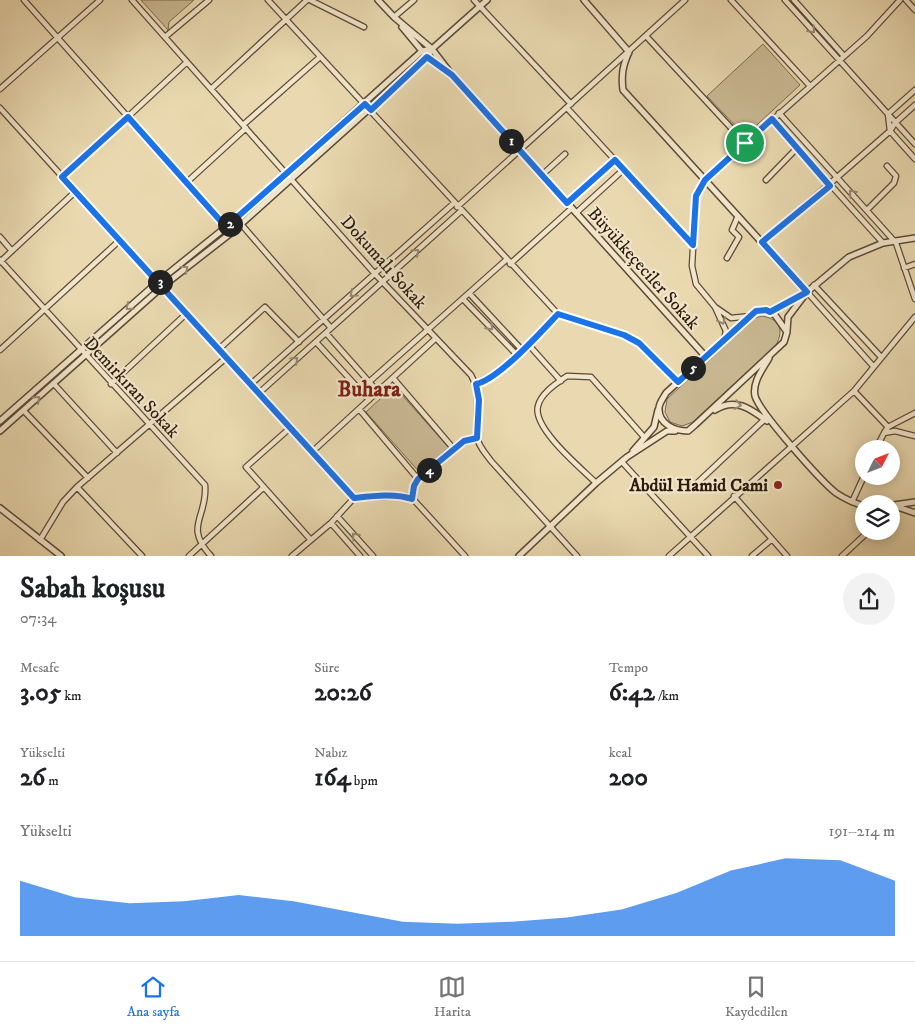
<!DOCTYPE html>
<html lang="tr">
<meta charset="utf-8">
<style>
body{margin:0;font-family:"IM FELL DW Pica",serif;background:#f2f2f2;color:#202124;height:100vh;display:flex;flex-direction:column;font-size:19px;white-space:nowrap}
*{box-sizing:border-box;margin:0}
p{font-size:16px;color:#757577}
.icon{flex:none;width:28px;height:28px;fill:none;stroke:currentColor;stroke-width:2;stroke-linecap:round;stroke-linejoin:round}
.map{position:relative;height:556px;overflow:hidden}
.side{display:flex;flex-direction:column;background:#fff;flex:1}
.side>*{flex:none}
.needle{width:32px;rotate:48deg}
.controls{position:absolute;left:855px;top:440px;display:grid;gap:10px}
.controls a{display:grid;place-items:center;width:45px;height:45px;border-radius:50%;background:#fff;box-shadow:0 2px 12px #0003;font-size:25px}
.pin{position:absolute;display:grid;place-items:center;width:42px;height:42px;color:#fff;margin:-21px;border:2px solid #fff;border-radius:50%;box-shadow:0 1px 5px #0007}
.km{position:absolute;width:25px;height:25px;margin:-12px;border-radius:50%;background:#222;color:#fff;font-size:14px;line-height:25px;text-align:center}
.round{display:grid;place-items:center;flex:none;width:52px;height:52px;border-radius:26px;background:#f2f2f2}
.overview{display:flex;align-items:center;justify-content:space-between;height:85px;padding:0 20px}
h1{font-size:28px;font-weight:700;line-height:38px}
.metrics{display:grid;grid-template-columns:repeat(3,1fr);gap:8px;height:85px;padding:5px 20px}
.metrics div{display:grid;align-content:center}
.metrics b{font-size:25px;font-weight:700}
.metrics small{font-size:14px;font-weight:400}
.metrics p{font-size:14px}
.chart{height:140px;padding:10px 20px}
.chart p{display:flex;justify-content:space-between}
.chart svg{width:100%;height:90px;margin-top:5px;fill:#1a73e8;opacity:.7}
.menu{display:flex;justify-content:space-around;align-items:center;height:70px;border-top:1px solid #e0e0e0;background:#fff;font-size:14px;color:#757577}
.menu a{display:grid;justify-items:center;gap:2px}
.menu .current{color:#1a73e8}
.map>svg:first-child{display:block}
.green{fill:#cab994;stroke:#7b6a50}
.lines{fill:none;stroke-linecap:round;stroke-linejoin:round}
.minor-casing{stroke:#5c4a34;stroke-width:7}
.tertiary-casing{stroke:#5c4a34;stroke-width:8}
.minor{stroke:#f1e6cc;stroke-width:4.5}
.tertiary{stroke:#f1e6cc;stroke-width:5}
.oneway{stroke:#988b75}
.route-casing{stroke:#fff;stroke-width:10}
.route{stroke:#1a73e8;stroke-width:6}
.poi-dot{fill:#8f2418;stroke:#f1e6cc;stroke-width:2}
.labels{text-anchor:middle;stroke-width:4.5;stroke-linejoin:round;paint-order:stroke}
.street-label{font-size:18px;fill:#2c1b0b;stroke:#f1e6cc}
.poi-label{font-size:18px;font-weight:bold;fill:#2c1b0b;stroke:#f1e6cc;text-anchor:end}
.district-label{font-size:22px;font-weight:bold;fill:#7a1f14;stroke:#f1e6cc}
</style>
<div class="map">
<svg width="915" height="556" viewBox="0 0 915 556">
<rect width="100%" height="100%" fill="#ead9b0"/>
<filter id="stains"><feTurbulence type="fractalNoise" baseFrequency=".004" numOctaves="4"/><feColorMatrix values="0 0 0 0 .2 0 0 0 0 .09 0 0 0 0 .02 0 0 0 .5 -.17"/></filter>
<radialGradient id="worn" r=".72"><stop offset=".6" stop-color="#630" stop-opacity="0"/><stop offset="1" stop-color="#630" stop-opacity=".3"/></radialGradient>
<path class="green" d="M141 0H194L169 22 168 30Z
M763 44 800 85 745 136 707 96Z
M762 316C780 319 784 330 776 345L693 422 682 426 670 422 665 412 667 399 755 318Z
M394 386 449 448 421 474 366 412Z"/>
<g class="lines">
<g class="minor-casing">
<path id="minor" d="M24 0 231 233
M132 0 375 274 471 375C483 396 474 415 477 437 478 446 486 454 491 461L577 556
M268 0 558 314 625 335 639 343 678 382
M310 0 364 27
M474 0 571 104
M731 0 810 86
M785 0 915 144
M794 0 844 56
M906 0 915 10
M394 17 414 0
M646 36 745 143
M165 37 209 0
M0 89 100 0
M211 89 307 0
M915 105 895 123 890 131 915 159
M0 108 354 498
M567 108 693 245
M779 113 896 243 915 299
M771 119 883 243
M243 125 320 57
M542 175 565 154
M63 177 187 62
M766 180 797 148
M186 183 246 128
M567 203 615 160
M457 207 685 0
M867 210 894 183 896 176 887 166
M576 213 623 170
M241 224 331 328
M0 237 12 251
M762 243 890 131 888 114 915 90
M727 258 739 237 732 230 738 216
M0 260 205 485C208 517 183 526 211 556
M0 262 76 191
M510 264 572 208
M904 268 915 264
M814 285 881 357
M807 292 873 366
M469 293 522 350
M463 299 517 355
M715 307 696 284 692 266 696 196 705 180 867 36 900 0
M326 333 378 392
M724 340 726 331 715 307 731 318 751 316
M316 342 369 400
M528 344 561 381
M219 349 265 307 299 342
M0 350 120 240
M393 378 453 448
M369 382 506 260
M54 384 117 453
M111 384 187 313
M251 384 454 203
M476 384C498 380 540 332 558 314
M854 391 888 427 884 433
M259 393 461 211
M359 409 418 479 414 486 413 499
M24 411 88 478
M888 427 915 413
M290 428 246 467 310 539
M876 449 884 433 895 431 915 436
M312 452 435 339
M622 462 708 556
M418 479C436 463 453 443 477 438
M596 483C581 468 532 428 538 406 541 393 557 383 567 376L591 377 644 437
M694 486 765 419
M77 487 142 556
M734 496 787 556
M852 502 864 476
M337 516 373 556
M331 523 360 556
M40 540 63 502 77 487 227 357
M189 556 264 487
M292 556 331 523 354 498 406 496 413 499 465 556
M669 556 854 391 915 317
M752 556 772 539
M842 556 869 531"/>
</g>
<g class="tertiary-casing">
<path id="tertiary" d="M378 0 394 17 432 49 452 75 706 357
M584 0 629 52C623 65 621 75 623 90L807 292
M402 27 427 57 447 72
M766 310 775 315 787 332 784 342 695 425 688 431C675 431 658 424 659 408 659 403 664 397 666 393L756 311Z
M770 312 804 294
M787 331 788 317 807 292 849 257 883 243 915 238
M769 358C763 369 752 382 755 396 760 413 821 481 836 493 845 499 854 503 864 506
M715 410C735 397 751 409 767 421
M0 421 159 281 226 227 422 51 432 49
M0 431 163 286 231 233 427 57 432 49 487 0
M633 451 654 427 658 410
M892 505 915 513
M894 505 915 502
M0 508 61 556
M519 556 596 483 627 457 667 431H675"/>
</g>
<use href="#minor" class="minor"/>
<use href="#tertiary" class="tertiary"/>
</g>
<defs><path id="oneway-chevron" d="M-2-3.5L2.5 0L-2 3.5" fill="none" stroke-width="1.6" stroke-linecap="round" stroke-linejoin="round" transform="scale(1.25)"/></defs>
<g class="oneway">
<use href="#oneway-chevron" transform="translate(812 30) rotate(48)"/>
<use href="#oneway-chevron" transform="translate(852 193) rotate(-132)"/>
<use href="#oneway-chevron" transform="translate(416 252) rotate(-42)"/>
<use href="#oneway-chevron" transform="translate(185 269) rotate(-38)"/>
<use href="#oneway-chevron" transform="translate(353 294) rotate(138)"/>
<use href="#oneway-chevron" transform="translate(129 307) rotate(139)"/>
<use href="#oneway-chevron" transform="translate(722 321) rotate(66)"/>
<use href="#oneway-chevron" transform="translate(490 327) rotate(46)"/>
<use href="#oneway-chevron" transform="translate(295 360) rotate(-42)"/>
<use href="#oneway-chevron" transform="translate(37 399) rotate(-42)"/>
<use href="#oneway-chevron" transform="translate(738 405) rotate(9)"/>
<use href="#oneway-chevron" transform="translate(355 536) rotate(-132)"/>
</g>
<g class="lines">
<g class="route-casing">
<path id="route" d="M427 57 452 75 567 203 615 160 693 245 696 196 705 180 772 119 830 186 762 242 807 292 770 312 766 310 756 311 678 382 639 343 624 335 558 314C541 332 498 380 476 384L479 400 477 438 464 441 418 479 414 486 412 499C395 493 372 496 354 498L62 177 128 117 226 227 365 104 371 110Z"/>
</g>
<use href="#route" class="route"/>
</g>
<circle class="poi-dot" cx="778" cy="485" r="5"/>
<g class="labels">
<g class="street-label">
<text transform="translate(384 262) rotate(48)" y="6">Dokumalı Sokak</text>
<text transform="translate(644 268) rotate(48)" y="6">Büyükkeçeciler Sokak</text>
<text transform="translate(132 387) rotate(47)" y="6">Demirkıran Sokak</text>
</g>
<g class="poi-label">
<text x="768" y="491">Abdül Hamid Cami</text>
</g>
<g class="district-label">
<text x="369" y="396">Buhara</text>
</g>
</g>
<rect width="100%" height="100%" filter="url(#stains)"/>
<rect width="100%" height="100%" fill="url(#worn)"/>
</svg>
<div class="controls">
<a><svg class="needle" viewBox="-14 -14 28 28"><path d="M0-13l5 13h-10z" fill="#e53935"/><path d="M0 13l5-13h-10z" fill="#757577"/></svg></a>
<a><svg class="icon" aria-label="layers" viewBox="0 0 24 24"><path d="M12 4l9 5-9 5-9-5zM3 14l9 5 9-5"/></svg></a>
</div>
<div class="pin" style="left:745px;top:143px;background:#1e9e55"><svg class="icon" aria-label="arrive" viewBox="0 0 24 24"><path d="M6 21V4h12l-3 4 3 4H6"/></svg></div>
<b class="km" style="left:511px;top:141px">1</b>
<b class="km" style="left:230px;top:224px">2</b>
<b class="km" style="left:160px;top:282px">3</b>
<b class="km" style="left:429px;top:470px">4</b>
<b class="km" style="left:693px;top:368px">5</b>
</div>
<section class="side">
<div class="overview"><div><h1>Sabah koşusu</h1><p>07:34</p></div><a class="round"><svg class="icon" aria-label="share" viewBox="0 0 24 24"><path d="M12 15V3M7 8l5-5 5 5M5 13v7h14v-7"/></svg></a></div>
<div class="metrics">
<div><p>Mesafe</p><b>3.05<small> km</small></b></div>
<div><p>Süre</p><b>20:26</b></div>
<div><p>Tempo</p><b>6:42<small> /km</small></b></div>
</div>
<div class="metrics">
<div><p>Yükselti</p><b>26<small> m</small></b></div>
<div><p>Nabız</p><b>164<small> bpm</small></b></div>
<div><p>kcal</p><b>200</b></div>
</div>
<div class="chart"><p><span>Yükselti</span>191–214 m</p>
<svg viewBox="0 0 160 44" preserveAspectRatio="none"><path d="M0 44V17L10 25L20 28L30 27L40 24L50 27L60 32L70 37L80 38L90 37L100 35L110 31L120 23L130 12L140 6L150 7L160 17V44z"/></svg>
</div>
</section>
<nav class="menu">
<a class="current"><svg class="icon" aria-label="home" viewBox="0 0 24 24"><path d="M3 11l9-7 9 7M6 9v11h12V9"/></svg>Ana sayfa</a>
<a><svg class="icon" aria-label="map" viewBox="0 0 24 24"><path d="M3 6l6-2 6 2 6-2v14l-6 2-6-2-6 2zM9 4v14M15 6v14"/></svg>Harita</a>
<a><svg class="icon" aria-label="saved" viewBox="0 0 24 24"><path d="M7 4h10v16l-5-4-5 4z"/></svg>Kaydedilen</a>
</nav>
